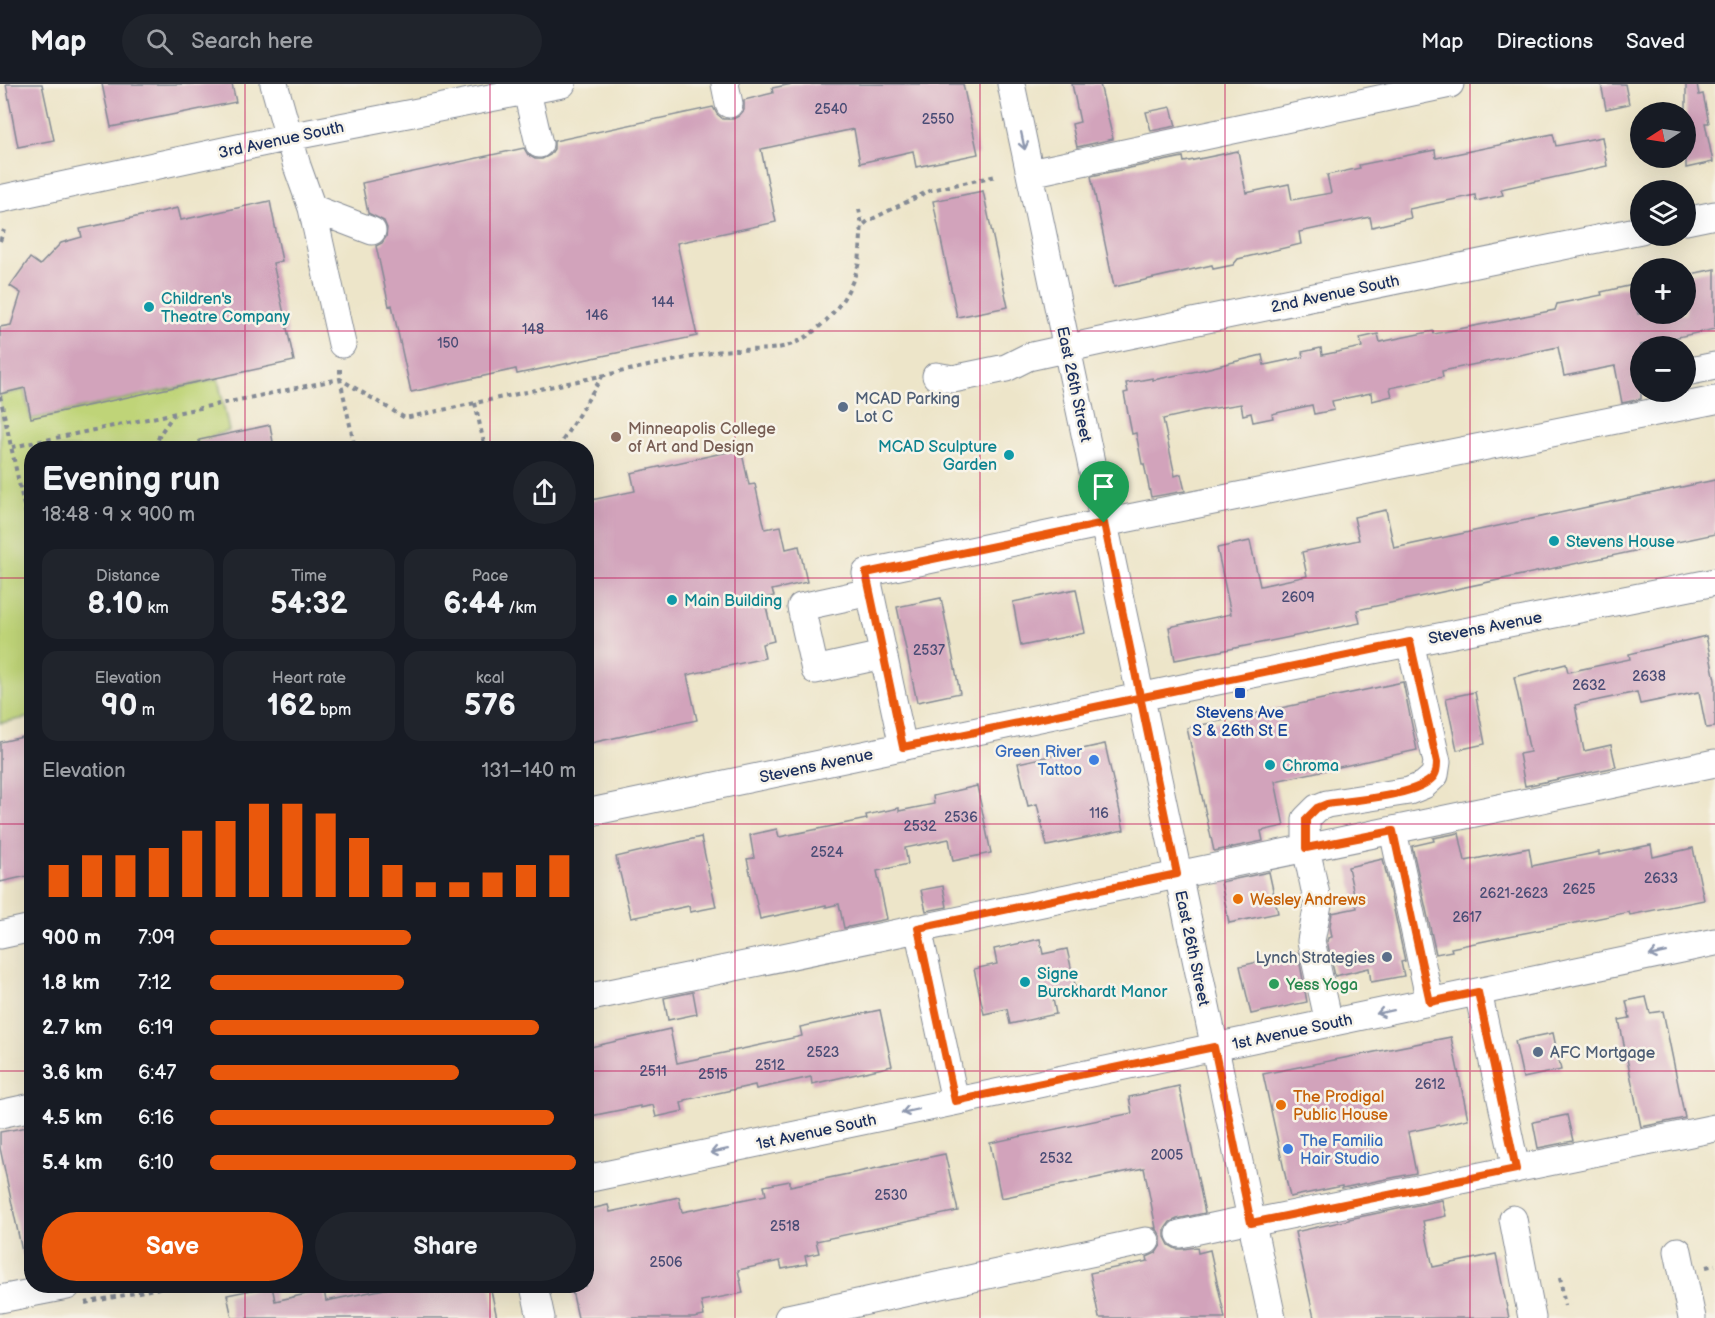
<!DOCTYPE html>
<meta charset="utf-8">
<style>
body{margin:0;font-family:"Balsamiq Sans",sans-serif;background:#20242c;color:#f1f3f6;height:100vh;display:flex;flex-direction:column;font-size:22px;white-space:nowrap}
*{box-sizing:border-box;margin:0}
p{font-size:20px;color:#9ea1a6}
.icon{flex:none;width:33px;height:33px;fill:none;stroke:currentColor;stroke-width:2;stroke-linecap:round;stroke-linejoin:round}
.map{position:relative;flex:1;overflow:hidden}
.sheet{position:absolute;left:24px;top:357px;width:570px;height:852px;display:flex;flex-direction:column;background:#171b24;border-radius:24px;box-shadow:0 6px 24px #0002}
.sheet>*{flex:none}
.needle{width:39px;rotate:258deg}
.tools{position:absolute;left:1630px;top:18px;display:grid;gap:12px}
.tools a{display:grid;place-items:center;width:66px;height:66px;border-radius:50%;background:#171b24;box-shadow:0 6px 24px #0002;font-size:30px}
.pin{position:absolute;display:grid;place-items:center;width:51px;height:51px;color:#fff;margin:-62px -26px;border-radius:50% 50% 50% 0;rotate:-45deg;box-shadow:0 0 6px #0007}
.pin .icon{rotate:45deg}
.round{display:grid;place-items:center;flex:none;width:63px;height:63px;border-radius:32px;background:#20242c}
.headline{display:flex;align-items:center;justify-content:space-between;height:102px;padding:0 18px}
h1{font-size:33px;font-weight:700;line-height:45px}
.stats{display:grid;grid-template-columns:repeat(3,1fr);gap:9px;height:102px;padding:6px 18px}
.stats div{display:grid;align-content:center;border-radius:15px;background:#20242c;text-align:center}
.stats b{font-size:30px;font-weight:700}
.stats small{font-size:16px;font-weight:400}
.stats p{font-size:16px}
.chart{height:168px;padding:12px 18px}
.chart p{display:flex;justify-content:space-between}
.chart svg{width:100%;height:108px;margin-top:6px;stroke:#ea580c;stroke-width:6}
.action{display:flex;gap:12px;margin-top:auto;padding:12px 18px}
.action a{flex:1;height:69px;border-radius:36px;background:#ea580c;color:#fff;font-size:24px;font-weight:700;line-height:69px;text-align:center}
.action a+a{background:#20242c;color:#f1f3f6}
ul{padding:0 18px;list-style:none;font-size:20px}
li{display:grid;grid-template-columns:96px 72px 1fr;align-items:center;height:45px}
li i{height:15px;border-radius:8px;background:#ea580c}
header{display:flex;align-items:center;gap:36px;box-sizing:border-box;height:84px;padding:0 30px;background:#171b24;border-bottom:2px solid #363941}
header strong{font-size:28px}
nav{display:flex;gap:33px;margin-inline-start:auto;font-size:21px}
.search{width:420px;height:54px;background:#20242c;display:flex;align-items:center;gap:15px;box-sizing:border-box;padding:0 21px;border-radius:33px;color:#9ea1a6;font-size:22px}
.map>svg:first-child{display:block}
.green{fill:#bfd478;stroke:#6d826b;stroke-width:1.5}
.building{fill:#d2a3bb}
.lines{fill:none;stroke-linecap:round;stroke-linejoin:round}
.minor-casing{stroke:#848a94;stroke-width:29}
.path{stroke:#848a94;stroke-width:4;stroke-dasharray:4.5 4.5;stroke-linecap:butt}
.minor{stroke:#fff;stroke-width:27}
.oneway{stroke:#8d97ae}
.route-casing{stroke:#fff;stroke-width:12}
.route{stroke:#ea580c;stroke-width:8}
.grid{fill:none;stroke:#c2185b;stroke-width:1.5;stroke-opacity:0.55}
.culture-dot{fill:#0f9aa8;stroke:#f7f3e8;stroke-width:2}
.service-dot{fill:#5c6f8a;stroke:#f7f3e8;stroke-width:2}
.education-dot{fill:#8d6e63;stroke:#f7f3e8;stroke-width:2}
.transit-dot{fill:#1a4fb4;stroke:#f7f3e8;stroke-width:2}
.shop-dot{fill:#3f7fe0;stroke:#f7f3e8;stroke-width:2}
.food-dot{fill:#e8710a;stroke:#f7f3e8;stroke-width:2}
.leisure-dot{fill:#2e9e5b;stroke:#f7f3e8;stroke-width:2}
.labels{text-anchor:middle;stroke-width:5;stroke-linejoin:round;paint-order:stroke}
.number-label{font-size:14px;fill:#494c75}
.street-label{font-size:16px;fill:#1b2f5e;stroke:#f7f3e8}
.culture-label{font-size:16px;fill:#0d838f;stroke:#f7f3e8;text-anchor:start}
.service-label{font-size:16px;fill:#4e5e75;stroke:#f7f3e8;text-anchor:start}
.education-label{font-size:16px;fill:#785e54;stroke:#f7f3e8;text-anchor:start}
.transit-label{font-size:16px;fill:#164399;stroke:#f7f3e8}
.shop-label{font-size:16px;fill:#366cbe;stroke:#f7f3e8;text-anchor:end}
.food-label{font-size:16px;fill:#c56008;stroke:#f7f3e8;text-anchor:start}
.leisure-label{font-size:16px;fill:#27864d;stroke:#f7f3e8;text-anchor:start}
</style>
<header>
<strong>Map</strong>
<div class="search"><svg class="icon" aria-label="search" viewBox="0 0 24 24"><circle cx="10" cy="10" r="6"/><path d="M15 15l6 6"/></svg>Search here</div>
<nav><a>Map</a><a>Directions</a><a>Saved</a></nav>
</header>
<div class="map">
<svg width="1715" height="1234" viewBox="0 0 1715 1234">
<rect width="100%" height="100%" fill="#f7f3e8"/>
<filter id="ink" filterUnits="userSpaceOnUse"><feTurbulence type="fractalNoise" baseFrequency=".0167" numOctaves="2"/><feDisplacementMap in="SourceGraphic" scale="12" xChannelSelector="R" yChannelSelector="G"/><feConvolveMatrix kernelMatrix="1 2 1 2 8 2 1 2 1" color-interpolation-filters="sRGB"/></filter>
<filter id="wash" filterUnits="userSpaceOnUse"><feTurbulence type="fractalNoise" baseFrequency=".008" numOctaves="4" result="noise"/><feDisplacementMap in="SourceGraphic" scale="24" xChannelSelector="R" yChannelSelector="G"/><feGaussianBlur stdDeviation="1.35" result="paint"/><feColorMatrix in="noise" values="0 0 0 0 0 0 0 0 0 0 0 0 0 0 0 0 0 1.4 0 .05"/><feComposite in="paint" operator="in"/></filter>
<g filter="url(#wash)">
<rect width="100%" height="100%" fill="#ede5c9"/>
<path class="green" d="M218 295 229 347 212 352 214 364H32L31 633 0 639V311L24 306 31 335Z"/>
<g id="blocks">
<path class="building" d="M6 0H42L54 56 18 63Z
M102 0H232L236 18 111 43Z
M792 0H963L978 70 916 83 913 67 860 79 854 45 761 65 776 138 677 159 697 252 517 290 516 285 411 308 392 221 389 222 376 162 382 159 386 153 387 144 384 137 368 129 362 99 524 64 528 71 535 75H542L550 71 554 65V57L713 23 717 30 723 35H733L739 32 744 26V16L773 9 772 4Z
M1072 0H1100L1113 55 1077 63 1072 40 1080 38Z
M1601 0H1625L1629 20 1606 25Z
M1686 0H1697L1699 11 1703 10 1709 39H1705L1713 78 1686 84Z
M1171 23 1176 42 1151 47 1146 28Z
M1553 50 1556 62 1602 53 1607 82 1501 105 1503 111 1476 117 1475 111 1409 125 1411 134 1372 143 1370 133 1299 148 1301 160 1238 175 1233 181 1213 185 1212 181 1114 203 1091 92 1183 73 1184 78 1238 67 1246 109 1289 100 1292 116 1331 109 1327 91 1360 84 1359 81 1435 66 1436 74Z
M983 107 1008 223 957 233 933 117Z
M270 117 282 177 273 179 294 277 31 334 25 304 0 310V243L11 241 21 209 10 202 30 174 40 181 61 159 82 153 80 145 178 124 181 136Z
M1715 185V245L1641 261V315L1622 319 1615 282 1564 292 1558 263 1442 287 1443 293 1390 304 1392 312 1372 317 1371 309 1332 317 1334 326 1314 330 1312 321 1272 330 1273 334 1253 338 1251 329 1243 331 1241 320 1203 326 1163 335 1175 392 1181 390 1185 407 1151 413 1144 380H1142L1136 349 1132 350 1124 309 1128 308 1126 299 1153 294V296L1197 287 1262 271 1264 281 1303 273 1302 268 1321 264 1322 271 1362 263 1360 254 1378 250 1380 258 1433 247 1434 250 1555 226 1557 220 1602 211 1601 208 1633 201 1638 230H1686V191Z
M270 341 274 364H200L199 356Z
M741 365 749 401 755 400 765 445 781 442 786 465 799 462 807 498 772 506 774 512 764 514 774 557 762 560 765 574 687 591 697 636 586 660V417L635 407 631 389Z
M1715 396V450L1357 526 1360 539 1175 576 1169 543 1231 530 1217 464 1250 457 1260 502 1307 492 1302 468 1359 456 1354 433 1386 426 1394 464Z
M1076 505 1085 549 1021 562 1013 518Z
M941 514 960 609 917 618 897 523Z
M1706 552 1715 596V643L1706 644 1699 608 1640 620 1637 608 1575 621 1584 667 1611 661 1616 683 1525 702 1519 670 1530 668 1514 593 1566 580 1568 588 1630 575 1629 570Z
M1403 598 1417 666 1275 697 1284 742 1261 747 1263 757 1214 767 1187 644Z
M1475 608 1485 660 1457 666 1446 614Z
M32 651V791L0 798V658Z
M1105 660 1124 746 1047 762 1037 720 1028 722 1018 679Z
M977 702 991 769 953 777 949 755 905 764 908 780 877 787 887 835 844 844 839 820 826 823V821L760 835 747 775 754 774 750 751 777 745 779 753 867 735 866 731 899 724V727L934 720 933 712Z
M1459 749 1465 777 1529 764 1532 782 1599 768V771L1651 761 1653 773 1693 764 1704 816 1630 831 1629 828 1499 854 1451 864 1452 867 1436 870 1412 762 1434 757 1433 754Z
M701 753 716 823 690 828 689 822 631 834 616 773Z
M1383 775 1405 877 1401 878 1404 892 1371 898 1369 884 1335 892 1327 857 1328 854 1332 853 1330 842 1332 829 1357 824 1348 783Z
M1269 788 1278 829 1229 839 1221 798Z
M943 802 947 823 926 827 921 806Z
M1040 855 1043 870 1067 865 1077 910 1053 915 1056 930 1010 940 1007 925 984 930 974 885 997 880 994 865Z
M1298 869 1307 918 1251 930 1240 882Z
M693 908 697 930 668 936 664 914Z
M1646 913 1650 929 1663 927 1685 1034 1641 1043 1619 936 1630 934 1626 917Z
M880 926 892 982 812 1000 811 993 756 1005 755 1001 685 1016V1018L681 1019 683 1027 656 1033 653 1021 640 1024V1022L586 1033V964L670 945 677 979 802 952 800 943Z
M1553 949 1561 986 1523 994 1515 957Z
M1451 953 1468 1035 1408 1048 1416 1089 1342 1104V1102L1290 1113 1263 990Z
M1179 1002 1205 1129 1177 1135 1170 1138 1165 1145V1153L1169 1161 1176 1165H1183L1197 1163 1198 1169 1210 1166 1225 1234H1099L1090 1189 1148 1177 1147 1173 1156 1169 1161 1161V1153L1158 1147 1154 1144H1156L1144 1084 1001 1114 990 1059 1132 1029 1129 1013Z
M1567 1031 1573 1057 1538 1064 1533 1038Z
M27 1043 32 1062 25 1064 32 1097V1171L23 1172 0 1064V1048Z
M945 1070 958 1127 816 1157 819 1169 805 1172 807 1180 782 1185 780 1177 738 1186 743 1209 701 1217 704 1232 694 1234H578L571 1202H586V1126L608 1121 610 1128 679 1113 682 1128 766 1111 764 1102 790 1097V1102Z
M1442 1116 1446 1132 1423 1137 1433 1183 1496 1170 1509 1234H1314L1295 1148 1349 1136V1135Z
M272 1202 275 1217 324 1206 326 1217 399 1202H490L497 1234H232L227 1211Z"/>
</g>
</g>
<g filter="url(#ink)">
<use href="#blocks" fill-opacity="0" stroke="#848a94" stroke-width="1.5"/>
<g class="lines">
<g class="minor-casing">
<path id="minor" d="M274 0 297 82 312 124 342 260
M725 0 729 20
M1011 0 1272 1234
M527 8 539 60
M1030 89 1450 0
M0 115 289 53 562 0
M312 124 372 147
M1686 137 1715 131
M1686 288 1715 282
M936 292 953 295 1006 284 1028 273 1105 256 1641 146
M870 508 801 523 815 586 883 571
M903 663 866 489 1104 439 1715 316
M586 729 1197 601 1715 498
M1393 747 1430 918
M918 844 955 1017
M0 851 32 844
M1478 908 1516 1085
M586 914 1715 679
M1329 939 1311 857 1318 820 1306 764V735L1317 724 1327 720 1409 707 1424 701 1435 691 1437 678 1410 558
M0 1030 32 1023
M586 1095 1715 858
M1513 1135 1532 1234
M1251 1139 1715 1044
M1180 1150 1250 1135
M1678 1167 1692 1234
M534 1202 541 1234
M0 1215 67 1202
M788 1234 1146 1157"/>
</g>
<path class="path" d="M859 125 862 141
M0 157 4 146
M340 285V295L355 364
M0 312 32 458
M475 319 485 364
M12 363 340 295 405 334C509 312 612 289 716 268 742 263 773 270 797 258 826 243 849 214 858 182 861 170 860 155 862 142L868 137 931 106 996 92
M155 364 160 350 174 330
M558 364 603 291
M1706 1183 1715 1181
M1560 1193 1565 1222
M85 1219 169 1202"/>
<use href="#minor" class="minor"/>
</g>
<defs><path id="oneway-shaft" d="M-6 0H5M1.5-3L5.5 0L1.5 3" fill="none" stroke-width="1.6" stroke-linecap="round" stroke-linejoin="round" transform="scale(1.5)"/></defs>
<g class="oneway">
<use href="#oneway-shaft" transform="translate(1023 57) rotate(78)"/>
<use href="#oneway-shaft" transform="translate(1658 870) rotate(168)"/>
<use href="#oneway-shaft" transform="translate(1385 928) rotate(168)"/>
<use href="#oneway-shaft" transform="translate(910 1027) rotate(168)"/>
<use href="#oneway-shaft" transform="translate(719 1067) rotate(168)"/>
</g>
</g>
<g class="lines" filter="url(#ink)">
<g class="route-casing">
<path id="route" d="M1104 439 1177 790 918 844 955 1017 1214 963 1251 1139 1516 1085 1478 908 1430 918 1393 747 1306 764V735L1317 724 1327 720C1353 716 1419 712 1434 692 1437 688 1437 683 1437 678L1410 558C1313 578 1216 598 1119 618L903 663 866 489 1104 439"/>
</g>
<use href="#route" class="route"/>
</g>
<path class="grid" d="M245 0V364M490 0V364M735 0V1234M980 0V1234M1225 0V1234M1470 0V1234M0 247H1715M0 494H32M586 494H1715M0 740H32M586 740H1715M0 987H32M586 987H1715M245 1202V1234M490 1202V1234"/>
<g class="culture-dot">
<circle cx="149" cy="223" r="6"/>
<circle cx="1009" cy="371" r="6"/>
<circle cx="1554" cy="457" r="6"/>
<circle cx="672" cy="516" r="6"/>
<circle cx="1270" cy="681" r="6"/>
<circle cx="1025" cy="898" r="6"/>
</g>
<g class="service-dot">
<circle cx="843" cy="323" r="6"/>
<circle cx="1387" cy="873" r="6"/>
<circle cx="1538" cy="968" r="6"/>
</g>
<circle class="education-dot" cx="616" cy="353" r="6"/>
<rect class="transit-dot" x="1234" y="603" width="12" height="12" rx="3"/>
<g class="shop-dot">
<circle cx="1094" cy="676" r="6"/>
<circle cx="1288" cy="1065" r="6"/>
</g>
<g class="food-dot">
<circle cx="1238" cy="815" r="6"/>
<circle cx="1281" cy="1021" r="6"/>
</g>
<circle class="leisure-dot" cx="1274" cy="900" r="6"/>
<g class="labels">
<g class="number-label">
<text x="831" y="30">2540</text>
<text x="938" y="40">2550</text>
<text x="663" y="223">144</text>
<text x="597" y="236">146</text>
<text x="533" y="250">148</text>
<text x="448" y="264">150</text>
<text x="1298" y="518">2609</text>
<text x="929" y="571">2537</text>
<text x="1649" y="597">2638</text>
<text x="1589" y="606">2632</text>
<text x="1099" y="734">116</text>
<text x="961" y="738">2536</text>
<text x="920" y="747">2532</text>
<text x="827" y="773">2524</text>
<text x="1661" y="799">2633</text>
<text x="1579" y="810">2625</text>
<text x="1514" y="814">2621-2623</text>
<text x="1467" y="838">2617</text>
<text x="823" y="973">2523</text>
<text x="770" y="986">2512</text>
<text x="653" y="992">2511</text>
<text x="713" y="995">2515</text>
<text x="1430" y="1005">2612</text>
<text x="1167" y="1076">2005</text>
<text x="1056" y="1079">2532</text>
<text x="891" y="1116">2530</text>
<text x="785" y="1147">2518</text>
<text x="666" y="1183">2506</text>
</g>
<g class="street-label">
<text transform="translate(281 55) rotate(-12)" y="6">3rd Avenue South</text>
<text transform="translate(1335 209) rotate(-12)" y="6">2nd Avenue South</text>
<text transform="translate(1075 300) rotate(78)" y="6">East 26th Street</text>
<text transform="translate(1485 543) rotate(-11)" y="6">Stevens Avenue</text>
<text transform="translate(816 681) rotate(-12)" y="6">Stevens Avenue</text>
<text transform="translate(1193 864) rotate(78)" y="6">East 26th Street</text>
<text transform="translate(1292 947) rotate(-12)" y="6">1st Avenue South</text>
<text transform="translate(816 1047) rotate(-12)" y="6">1st Avenue South</text>
</g>
<g class="culture-label">
<text x="161" y="220">Children's<tspan x="161" dy="18">Theatre Company</tspan></text>
<text x="997" y="368" text-anchor="end">MCAD Sculpture<tspan x="997" dy="18">Garden</tspan></text>
<text x="1566" y="463">Stevens House</text>
<text x="684" y="522">Main Building</text>
<text x="1282" y="687">Chroma</text>
<text x="1037" y="895">Signe<tspan x="1037" dy="18">Burckhardt Manor</tspan></text>
</g>
<g class="service-label">
<text x="855" y="320">MCAD Parking<tspan x="855" dy="18">Lot C</tspan></text>
<text x="1375" y="879" text-anchor="end">Lynch Strategies</text>
<text x="1550" y="974">AFC Mortgage</text>
</g>
<g class="education-label">
<text x="628" y="350">Minneapolis College<tspan x="628" dy="18">of Art and Design</tspan></text>
</g>
<g class="transit-label">
<text x="1240" y="634">Stevens Ave<tspan x="1240" dy="18">S &amp; 26th St E</tspan></text>
</g>
<g class="shop-label">
<text x="1082" y="673">Green River<tspan x="1082" dy="18">Tattoo</tspan></text>
<text x="1300" y="1062" text-anchor="start">The Familia<tspan x="1300" dy="18">Hair Studio</tspan></text>
</g>
<g class="food-label">
<text x="1250" y="821">Wesley Andrews</text>
<text x="1293" y="1018">The Prodigal<tspan x="1293" dy="18">Public House</tspan></text>
</g>
<g class="leisure-label">
<text x="1286" y="906">Yess Yoga</text>
</g>
</g>
</svg>
<div class="tools">
<a><svg class="needle" viewBox="-14 -14 28 28"><path d="M0-13l5 13h-10z" fill="#e53935"/><path d="M0 13l5-13h-10z" fill="#9ea1a6"/></svg></a>
<a><svg class="icon" aria-label="layers" viewBox="0 0 24 24"><path d="M12 4l9 5-9 5-9-5zM3 14l9 5 9-5"/></svg></a>
<a>+</a>
<a>−</a>
</div>
<div class="pin" style="left:1104px;top:439px;background:#1e9e55"><svg class="icon" aria-label="arrive" viewBox="0 0 24 24"><path d="M6 21V4h12l-3 4 3 4H6"/></svg></div>
<section class="sheet">
<div class="headline"><div><h1>Evening run</h1><p>18:48 · 9 × 900 m</p></div><a class="round"><svg class="icon" aria-label="share" viewBox="0 0 24 24"><path d="M12 15V3M7 8l5-5 5 5M5 13v7h14v-7"/></svg></a></div>
<div class="stats">
<div><p>Distance</p><b>8.10<small> km</small></b></div>
<div><p>Time</p><b>54:32</b></div>
<div><p>Pace</p><b>6:44<small> /km</small></b></div>
</div>
<div class="stats">
<div><p>Elevation</p><b>90<small> m</small></b></div>
<div><p>Heart rate</p><b>162<small> bpm</small></b></div>
<div><p>kcal</p><b>576</b></div>
</div>
<div class="chart"><p><span>Elevation</span>131–140 m</p>
<svg viewBox="0 0 160 44" preserveAspectRatio="none"><path d="M5 44V31M15 44V27M25 44V27M35 44V24M45 44V17M55 44V13M65 44V6M75 44V6M85 44V10M95 44V20M105 44V31M115 44V38M125 44V38M135 44V34M145 44V31M155 44V27"/></svg>
</div>
<ul>
<li><b>900 m</b>7:09<i style="width:55%"></i></li>
<li><b>1.8 km</b>7:12<i style="width:53%"></i></li>
<li><b>2.7 km</b>6:19<i style="width:90%"></i></li>
<li><b>3.6 km</b>6:47<i style="width:68%"></i></li>
<li><b>4.5 km</b>6:16<i style="width:94%"></i></li>
<li><b>5.4 km</b>6:10<i style="width:100%"></i></li>
</ul>
<div class="action"><a>Save</a><a>Share</a></div>
</section>
</div>
